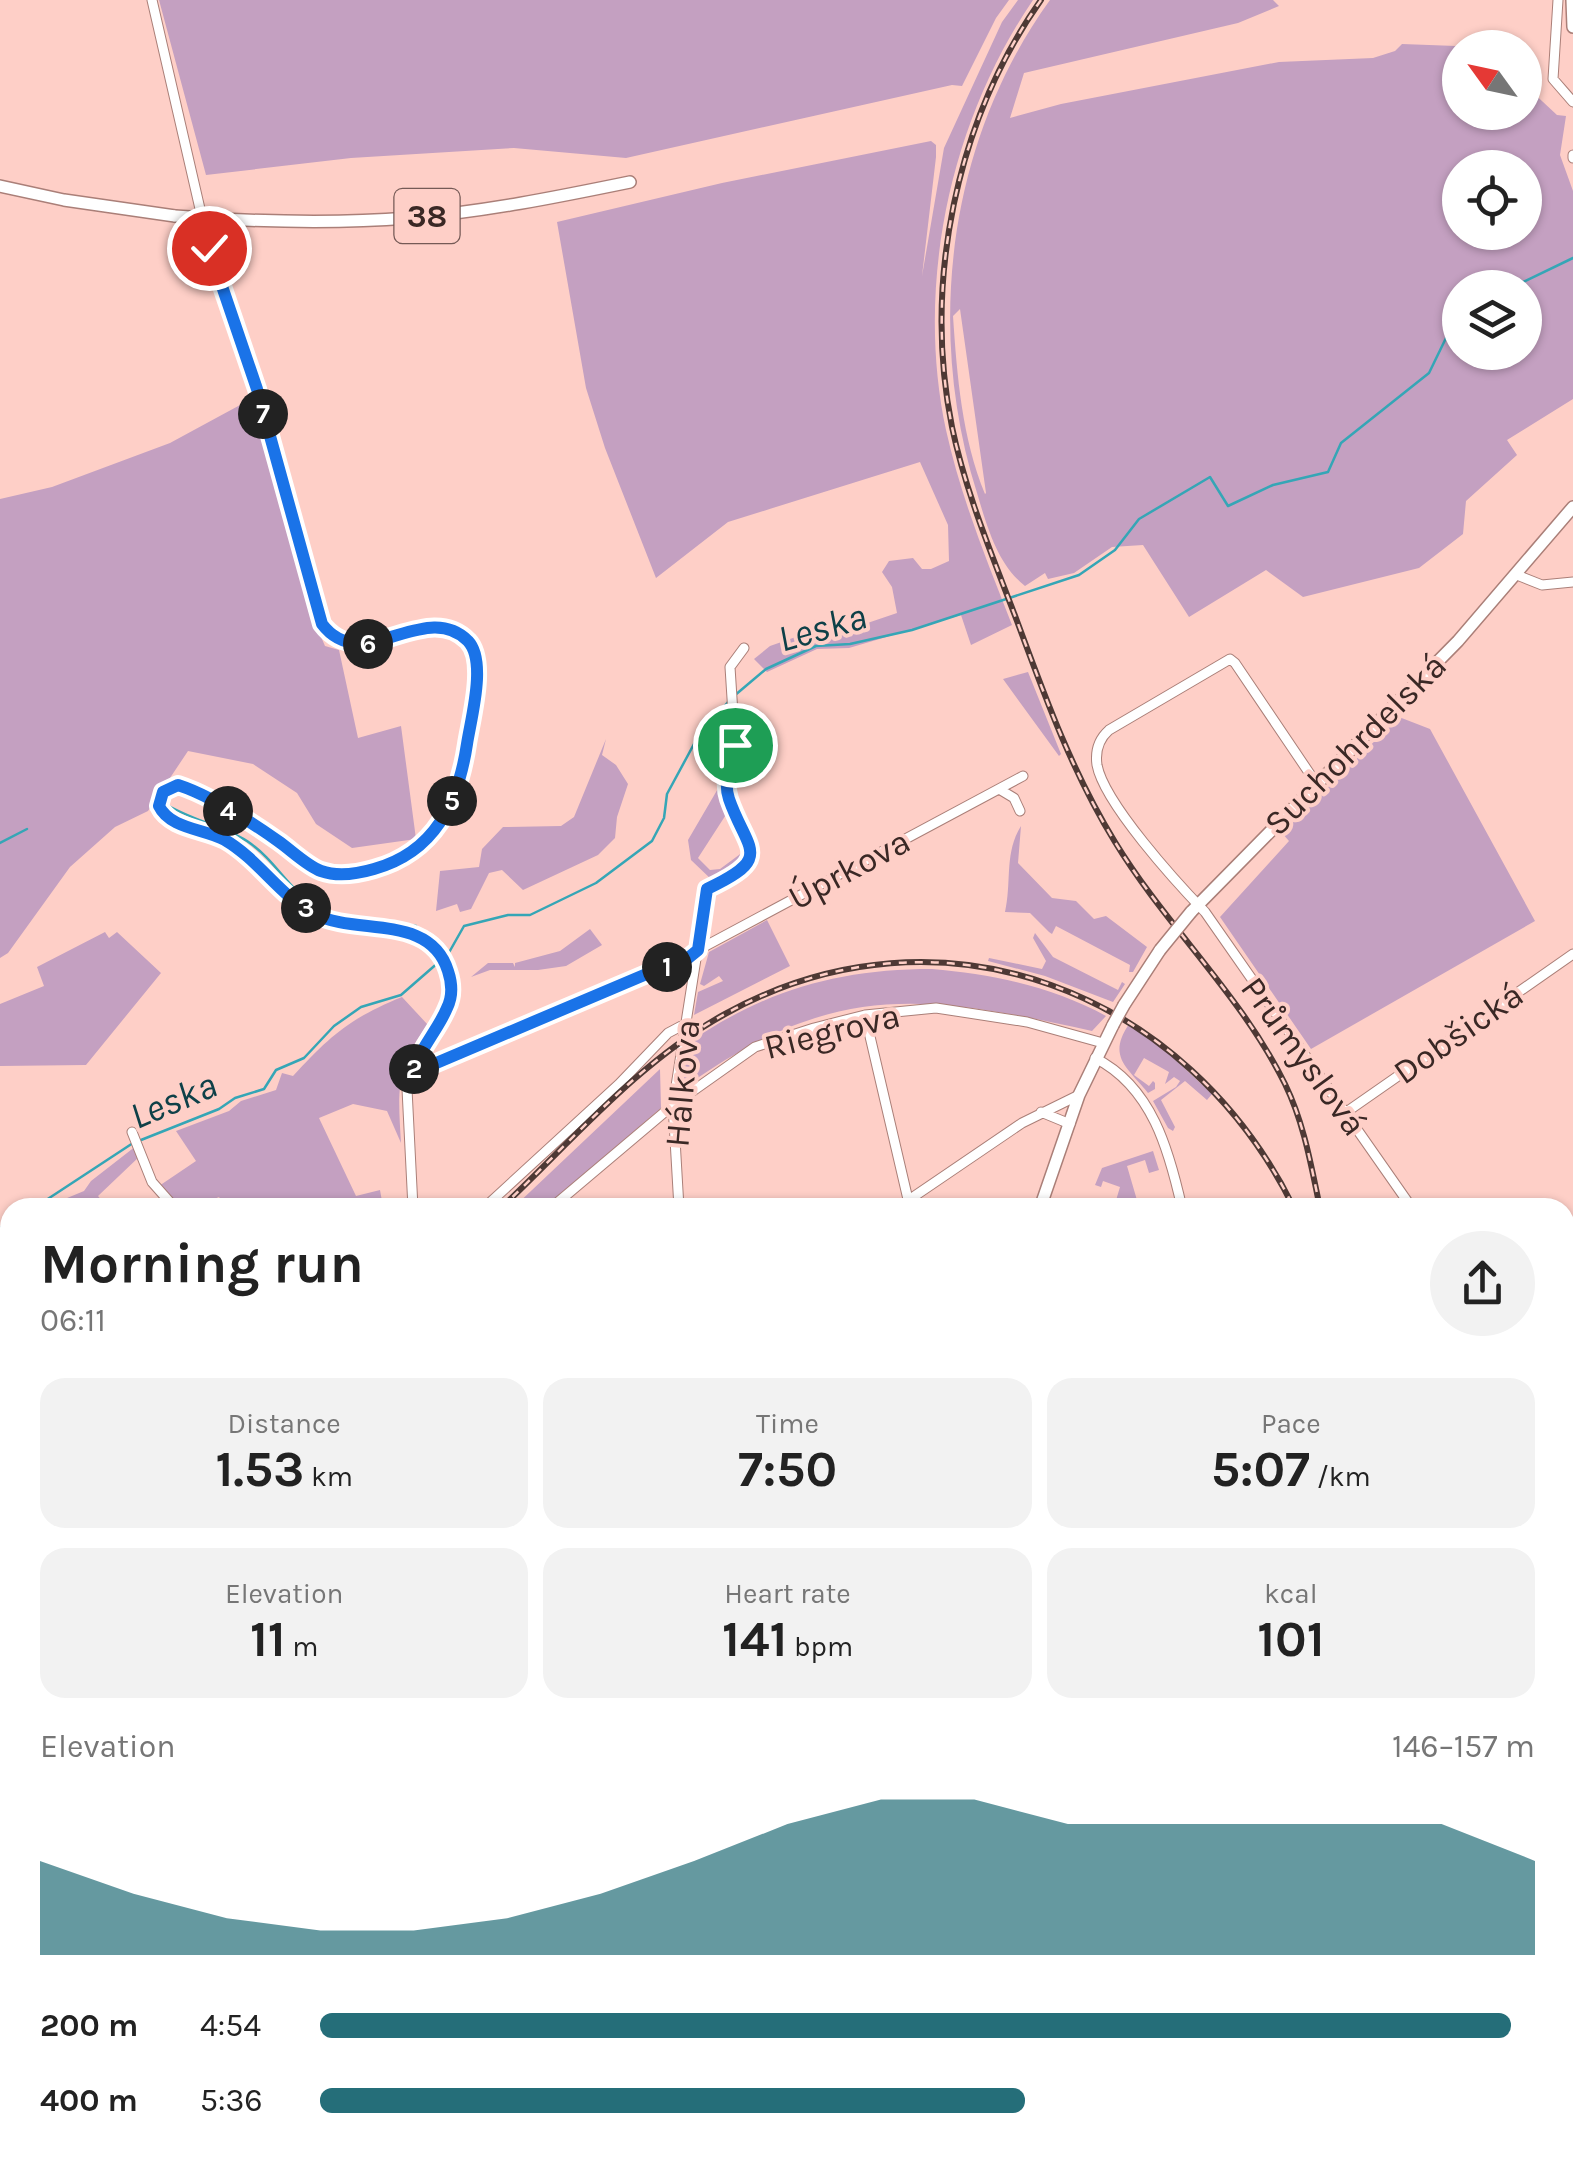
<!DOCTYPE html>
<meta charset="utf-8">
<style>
body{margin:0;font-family:Karla,sans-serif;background:#f2f2f2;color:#222;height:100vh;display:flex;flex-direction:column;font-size:38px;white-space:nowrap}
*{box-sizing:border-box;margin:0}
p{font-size:32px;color:#767676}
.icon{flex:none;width:55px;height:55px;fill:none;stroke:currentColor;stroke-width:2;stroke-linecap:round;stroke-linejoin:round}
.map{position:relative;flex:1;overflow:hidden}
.details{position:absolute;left:0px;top:1198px;width:1575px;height:962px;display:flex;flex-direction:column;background:#fff;border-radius:30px 30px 0 0;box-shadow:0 2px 8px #0004}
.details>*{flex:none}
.needle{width:65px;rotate:303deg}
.buttons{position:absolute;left:1442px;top:30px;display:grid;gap:20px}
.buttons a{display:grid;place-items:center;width:100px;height:100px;border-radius:50%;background:#fff;box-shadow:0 2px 8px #0004;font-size:50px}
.pin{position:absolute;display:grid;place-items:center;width:85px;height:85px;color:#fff;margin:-42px;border:5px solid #fff;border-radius:50%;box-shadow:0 2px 10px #0007}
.km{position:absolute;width:50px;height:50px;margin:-25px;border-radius:50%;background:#222;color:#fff;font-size:28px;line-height:50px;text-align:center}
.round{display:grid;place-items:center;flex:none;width:105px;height:105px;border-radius:52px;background:#f2f2f2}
.overview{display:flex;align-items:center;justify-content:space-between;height:170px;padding:0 40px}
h1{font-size:55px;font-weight:700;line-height:75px}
.stats{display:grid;grid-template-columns:repeat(3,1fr);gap:15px;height:170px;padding:10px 40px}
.stats div{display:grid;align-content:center;border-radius:25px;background:#f2f2f2;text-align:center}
.stats b{font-size:50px;font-weight:700}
.stats small{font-size:28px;font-weight:400}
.stats p{font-size:28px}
.chart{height:280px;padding:20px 40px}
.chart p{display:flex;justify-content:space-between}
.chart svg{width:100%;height:180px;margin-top:10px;fill:#256e79;opacity:.7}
ul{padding:0 40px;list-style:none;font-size:32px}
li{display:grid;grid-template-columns:160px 120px 1fr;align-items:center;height:75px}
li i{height:25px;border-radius:12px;background:#256e79}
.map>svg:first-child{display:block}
.green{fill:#c4a0c1;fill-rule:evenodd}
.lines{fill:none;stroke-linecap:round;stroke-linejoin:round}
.stream{stroke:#35a6b6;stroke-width:2.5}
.minor-casing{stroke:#aa7f78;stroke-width:11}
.major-casing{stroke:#aa7f78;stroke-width:14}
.minor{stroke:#fff;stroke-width:9}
.major{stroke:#fff;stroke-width:11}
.rail-casing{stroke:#4e3935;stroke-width:6}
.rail{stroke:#fecfc7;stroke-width:2.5;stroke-dasharray:8;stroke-linecap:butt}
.major-bridge-casing{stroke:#aa7f78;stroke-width:14;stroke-linecap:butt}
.major-bridge{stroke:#fff;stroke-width:11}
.route-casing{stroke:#fff;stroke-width:20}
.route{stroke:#1a73e8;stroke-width:12}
.labels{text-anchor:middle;stroke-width:8;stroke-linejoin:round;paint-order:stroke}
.shield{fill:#fecfc7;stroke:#755a56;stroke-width:2.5}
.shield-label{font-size:32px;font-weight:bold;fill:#3a2825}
.street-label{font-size:35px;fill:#3a2825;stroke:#fecfc7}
.water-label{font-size:38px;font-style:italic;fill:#0e4048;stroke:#fecfc7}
</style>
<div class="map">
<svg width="1573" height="2159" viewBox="0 0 1573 2159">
<rect width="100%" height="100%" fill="#fecfc7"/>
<path class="green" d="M159 0H1009L996 18 962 86 952 85 626 158 514 148 351 158 206 175Z
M1018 0H1033C950 122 915 285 946 430 961 498 987 561 1012 625L971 645 961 615 849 648 817 649 767 672 754 659 770 646 830 625 841 632 897 613 892 587 882 572 889 561 913 558 922 569H931L949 561 948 525 920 462 728 522 656 578 605 448 586 388 557 222 722 183 931 141 936 145V157L922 276 944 148 1002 22Z
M1050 0H1273L1279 6 1238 23 1024 73 1010 118 1061 104 1279 62 1373 58 1395 51 1402 44 1456 46 1453 53 1460 59V112H1525V88H1528L1557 115 1566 116 1560 155 1573 191V399L1507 440 1517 455 1466 501 1463 534 1419 568 1303 597 1266 570 1189 617 1143 545 1112 547 1074 573 1048 579 1045 573 1025 586C997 564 987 526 977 493 925 329 948 141 1050 0ZM1460 168H1525V232H1460ZM1460 288H1525V352H1460ZM960 309 986 493 985 494C962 438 957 376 953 316Z
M253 398 316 625 325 646 339 650 358 738 401 726 416 839 352 848 316 824 297 793 253 764 188 751 148 811 115 827 70 867 8 953 0 958V499L52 487 170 443Z
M1028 672 1061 754 1059 756 1003 679Z
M1399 717 1430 729 1535 921 1311 1049 1220 917 1289 841 1282 833Z
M606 739 602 755 616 765 628 784 617 817 615 838 598 855 523 890 502 870 489 873 471 909 460 912 457 904 436 911 440 871 479 867 482 849 503 827 561 826 574 817Z
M723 780 729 810 698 858 710 870 720 869 747 849 749 852 745 863 713 881 691 860 688 840Z
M1021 826 1018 863 1052 898 1076 901 1094 919 1106 916 1147 947 1133 972H1129L1130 965 1056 926 1052 934 1049 932 1030 913 1005 912C1012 882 1004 853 1021 826Z
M767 920 790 966 694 1015 698 992 723 981 719 976 704 986 700 984 709 952Z
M590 929 602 945 566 966 538 970H490L471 977 488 963H513L515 967V963L560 951Z
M105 932 109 938 117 932 161 973 86 1065 0 1066V1004L44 986 37 967Z
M1035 933 1053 957 1118 990 1122 982 1125 984 1113 1002 1045 976 988 961 989 958 1042 969 1046 961 1033 938Z
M932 969C992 974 1053 987 1106 1016L1092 1031C921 993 833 981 683 1088L688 1043C765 990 839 969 932 969Z
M402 997 428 1025C395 1066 398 1093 401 1143L387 1111 353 1104 319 1118 356 1196 380 1190 383 1207H226L219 1197 194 1207H178L159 1186 196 1161 176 1131 229 1111 241 1101 276 1090 282 1073 293 1076C330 1036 350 1018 402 997Z
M1129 1024 1163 1048 1212 1094 1207 1100 1185 1081 1161 1100 1175 1127 1173 1131 1168 1128 1153 1101 1176 1087 1180 1081 1174 1077 1165 1084 1169 1072 1144 1058 1134 1075 1149 1086 1153 1081 1155 1083V1089L1148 1093C1127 1067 1107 1057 1129 1024Z
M660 1069 661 1108 546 1207 513 1208Z
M136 1146 140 1156 98 1196 107 1207 43 1208 84 1191 91 1181Z
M1153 1151 1159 1170 1149 1173 1145 1160 1127 1166 1139 1207H1114L1120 1187 1103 1181 1101 1187 1095 1185 1102 1168Z
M10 1228V1354L0 1334V1234Z
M10 2032V2150H492L490 2159 341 2158 213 2151 116 2159H5L0 2156V2101L5 2092 0 2087V2037Z
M578 2150H718L717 2159H583L576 2157Z
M736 2150H797L807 2154 808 2150H969L975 2159H733Z"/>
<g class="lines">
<path class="stream" d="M1511 288 1573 258
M734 696 766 669 816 646 850 644 912 630 1079 575 1115 550 1139 519 1210 477 1228 506 1273 485 1328 472 1341 443 1429 373 1446 338 1460 322
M167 805C192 820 222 826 247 841 285 867 288 899 338 915
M0 843 27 829
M346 917 416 926
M447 956 464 926 508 915H530L596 883 652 841 664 818 667 794 694 744 728 702
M141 1140 219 1109 235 1098 264 1089 276 1070 304 1058 334 1026 361 1007 401 995 440 961
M34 1208 133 1143
M0 1228 10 1222"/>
<g class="minor-casing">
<path id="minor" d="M152 0 209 248 257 389 321 624C363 679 442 592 472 646 484 666 475 693 472 714 463 774 458 823 403 858 389 866 368 874 353 875 344 875 330 874 322 871 305 866 287 847 272 837 245 819 215 804 186 788 174 783 165 788 159 800L163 814 180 824 220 837 246 853 298 903 318 916 422 936 438 950 447 967 452 987 447 1008 421 1048 407 1089 413 1208
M1558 0 1553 79 1573 102
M1573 155V158
M1517 575 1542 585 1573 582
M1316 783 1235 663 1230 659 1109 730C1099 739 1095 751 1097 765 1104 803 1177 883 1205 912L1412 1208
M999 789 1014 798 1020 811
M865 1015 910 1208
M1095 1058C1152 1087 1169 1150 1182 1208
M414 1069 434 1063 656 970 682 963 698 950 1023 776
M1041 1112 1070 1124
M1345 1113 1573 954
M132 1132 152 1182 175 1208
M484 1208 619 1084 668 1033 685 1024
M551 1208 673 1105 755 1047 814 1028 865 1015 936 1008 1027 1022 1103 1043
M679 1208 673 1105 707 889 744 867 753 846 728 797 727 782 735 745 730 667 744 648
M897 1208 1022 1123 1079 1095
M0 1553 10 1571
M1565 1608 1573 1605
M0 1615 10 1610
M0 1723 10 1720
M1565 1731 1573 1773
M0 1800 10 1795
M1392 2150 1394 2159
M540 2159 542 2150
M725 2159 728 2150
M1159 2159 1161 2150"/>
</g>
<g class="major-casing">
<path id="major" d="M1572 0 1573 27
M0 186 64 200 175 216
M221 219C283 222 345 223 408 218 483 212 557 197 630 182
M1191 912 1458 641 1573 507
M1124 1005 1160 950
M1040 1208 1079 1095 1113 1025
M0 1933 10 1928
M981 2150 990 2159"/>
</g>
<use href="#minor" class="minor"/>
<use href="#major" class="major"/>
<g class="rail-casing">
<path id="rail" d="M1041 0C956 120 923 283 952 427 966 494 993 557 1017 621 1045 697 1072 772 1115 842 1166 926 1242 996 1285 1084 1304 1123 1311 1165 1320 1208
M501 1208C572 1141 639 1061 725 1014 942 894 1188 992 1294 1208
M0 1459 10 1455
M1496 2150 1498 2159
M1515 2150 1516 2159"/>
</g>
<use href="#rail" class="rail"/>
<g class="major-bridge-casing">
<path id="major-bridge" d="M175 216 221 219
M1160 950 1191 912
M1113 1025 1124 1005"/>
</g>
<use href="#major-bridge" class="major-bridge"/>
</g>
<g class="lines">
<g class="route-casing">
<path id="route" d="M209 248 257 389 322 624C362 677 425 598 468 641 487 661 471 718 467 744 458 803 435 852 374 869 357 874 338 877 321 871 307 866 291 850 278 841 251 822 209 795 178 785L163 792 159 806C170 829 205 829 225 840 259 860 280 896 314 914 357 936 430 913 448 971 452 983 453 996 447 1008 438 1030 422 1045 414 1069L434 1064 656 970 682 963 698 950 707 889C775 857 747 851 729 799 723 781 730 762 735 745"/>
</g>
<use href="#route" class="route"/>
</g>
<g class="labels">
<rect class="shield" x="394.5" y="189" width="65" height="54" rx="8"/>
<g class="shield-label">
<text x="427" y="227">38</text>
</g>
<g class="street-label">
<text transform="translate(1355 744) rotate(-45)" y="12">Suchohrdelská</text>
<text transform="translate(849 869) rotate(-28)" y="12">Úprkova</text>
<text transform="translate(832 1031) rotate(-14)" y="12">Riegrova</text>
<text transform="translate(1458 1033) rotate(-35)" y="12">Dobšická</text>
<text transform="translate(1304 1056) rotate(54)" y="12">Průmyslová</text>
<text transform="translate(682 1083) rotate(-85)" y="12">Hálkova</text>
</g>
<g class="water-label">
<text transform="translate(822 627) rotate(-16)" y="13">Leska</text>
<text transform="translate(173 1100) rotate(-23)" y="13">Leska</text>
</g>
</g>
</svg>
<div class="buttons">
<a><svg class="needle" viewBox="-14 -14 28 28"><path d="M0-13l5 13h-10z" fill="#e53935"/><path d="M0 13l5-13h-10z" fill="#767676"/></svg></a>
<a><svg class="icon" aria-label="locate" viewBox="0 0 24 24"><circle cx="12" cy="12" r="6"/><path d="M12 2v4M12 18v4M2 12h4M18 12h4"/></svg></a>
<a><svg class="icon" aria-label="layers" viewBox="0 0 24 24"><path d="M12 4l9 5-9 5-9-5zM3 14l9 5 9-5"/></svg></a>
</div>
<div class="pin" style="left:735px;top:745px;background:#1e9e55"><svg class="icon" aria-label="arrive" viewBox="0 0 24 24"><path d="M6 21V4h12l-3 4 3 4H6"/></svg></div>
<div class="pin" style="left:209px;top:248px;background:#d93025"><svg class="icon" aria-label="check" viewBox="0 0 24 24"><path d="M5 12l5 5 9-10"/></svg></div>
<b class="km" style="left:667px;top:967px">1</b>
<b class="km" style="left:414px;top:1069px">2</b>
<b class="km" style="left:306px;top:908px">3</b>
<b class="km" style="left:228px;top:811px">4</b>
<b class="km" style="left:452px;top:801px">5</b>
<b class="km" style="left:368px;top:644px">6</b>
<b class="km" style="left:263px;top:414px">7</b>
<section class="details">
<div class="overview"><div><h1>Morning run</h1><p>06:11</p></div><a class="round"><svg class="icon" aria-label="share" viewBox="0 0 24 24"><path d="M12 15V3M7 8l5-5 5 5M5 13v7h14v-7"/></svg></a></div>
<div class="stats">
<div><p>Distance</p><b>1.53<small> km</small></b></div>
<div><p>Time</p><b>7:50</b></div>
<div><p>Pace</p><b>5:07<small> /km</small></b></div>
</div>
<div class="stats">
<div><p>Elevation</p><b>11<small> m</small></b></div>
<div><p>Heart rate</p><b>141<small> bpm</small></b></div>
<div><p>kcal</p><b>101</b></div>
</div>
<div class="chart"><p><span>Elevation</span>146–157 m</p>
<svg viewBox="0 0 160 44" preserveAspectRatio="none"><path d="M0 44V21L10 29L20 35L30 38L40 38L50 35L60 29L70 21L80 12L90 6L100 6L110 12L120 12L130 12L140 12L150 12L160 21V44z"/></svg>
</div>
<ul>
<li><b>200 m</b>4:54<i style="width:98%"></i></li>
<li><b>400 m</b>5:36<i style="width:58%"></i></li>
</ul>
</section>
</div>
